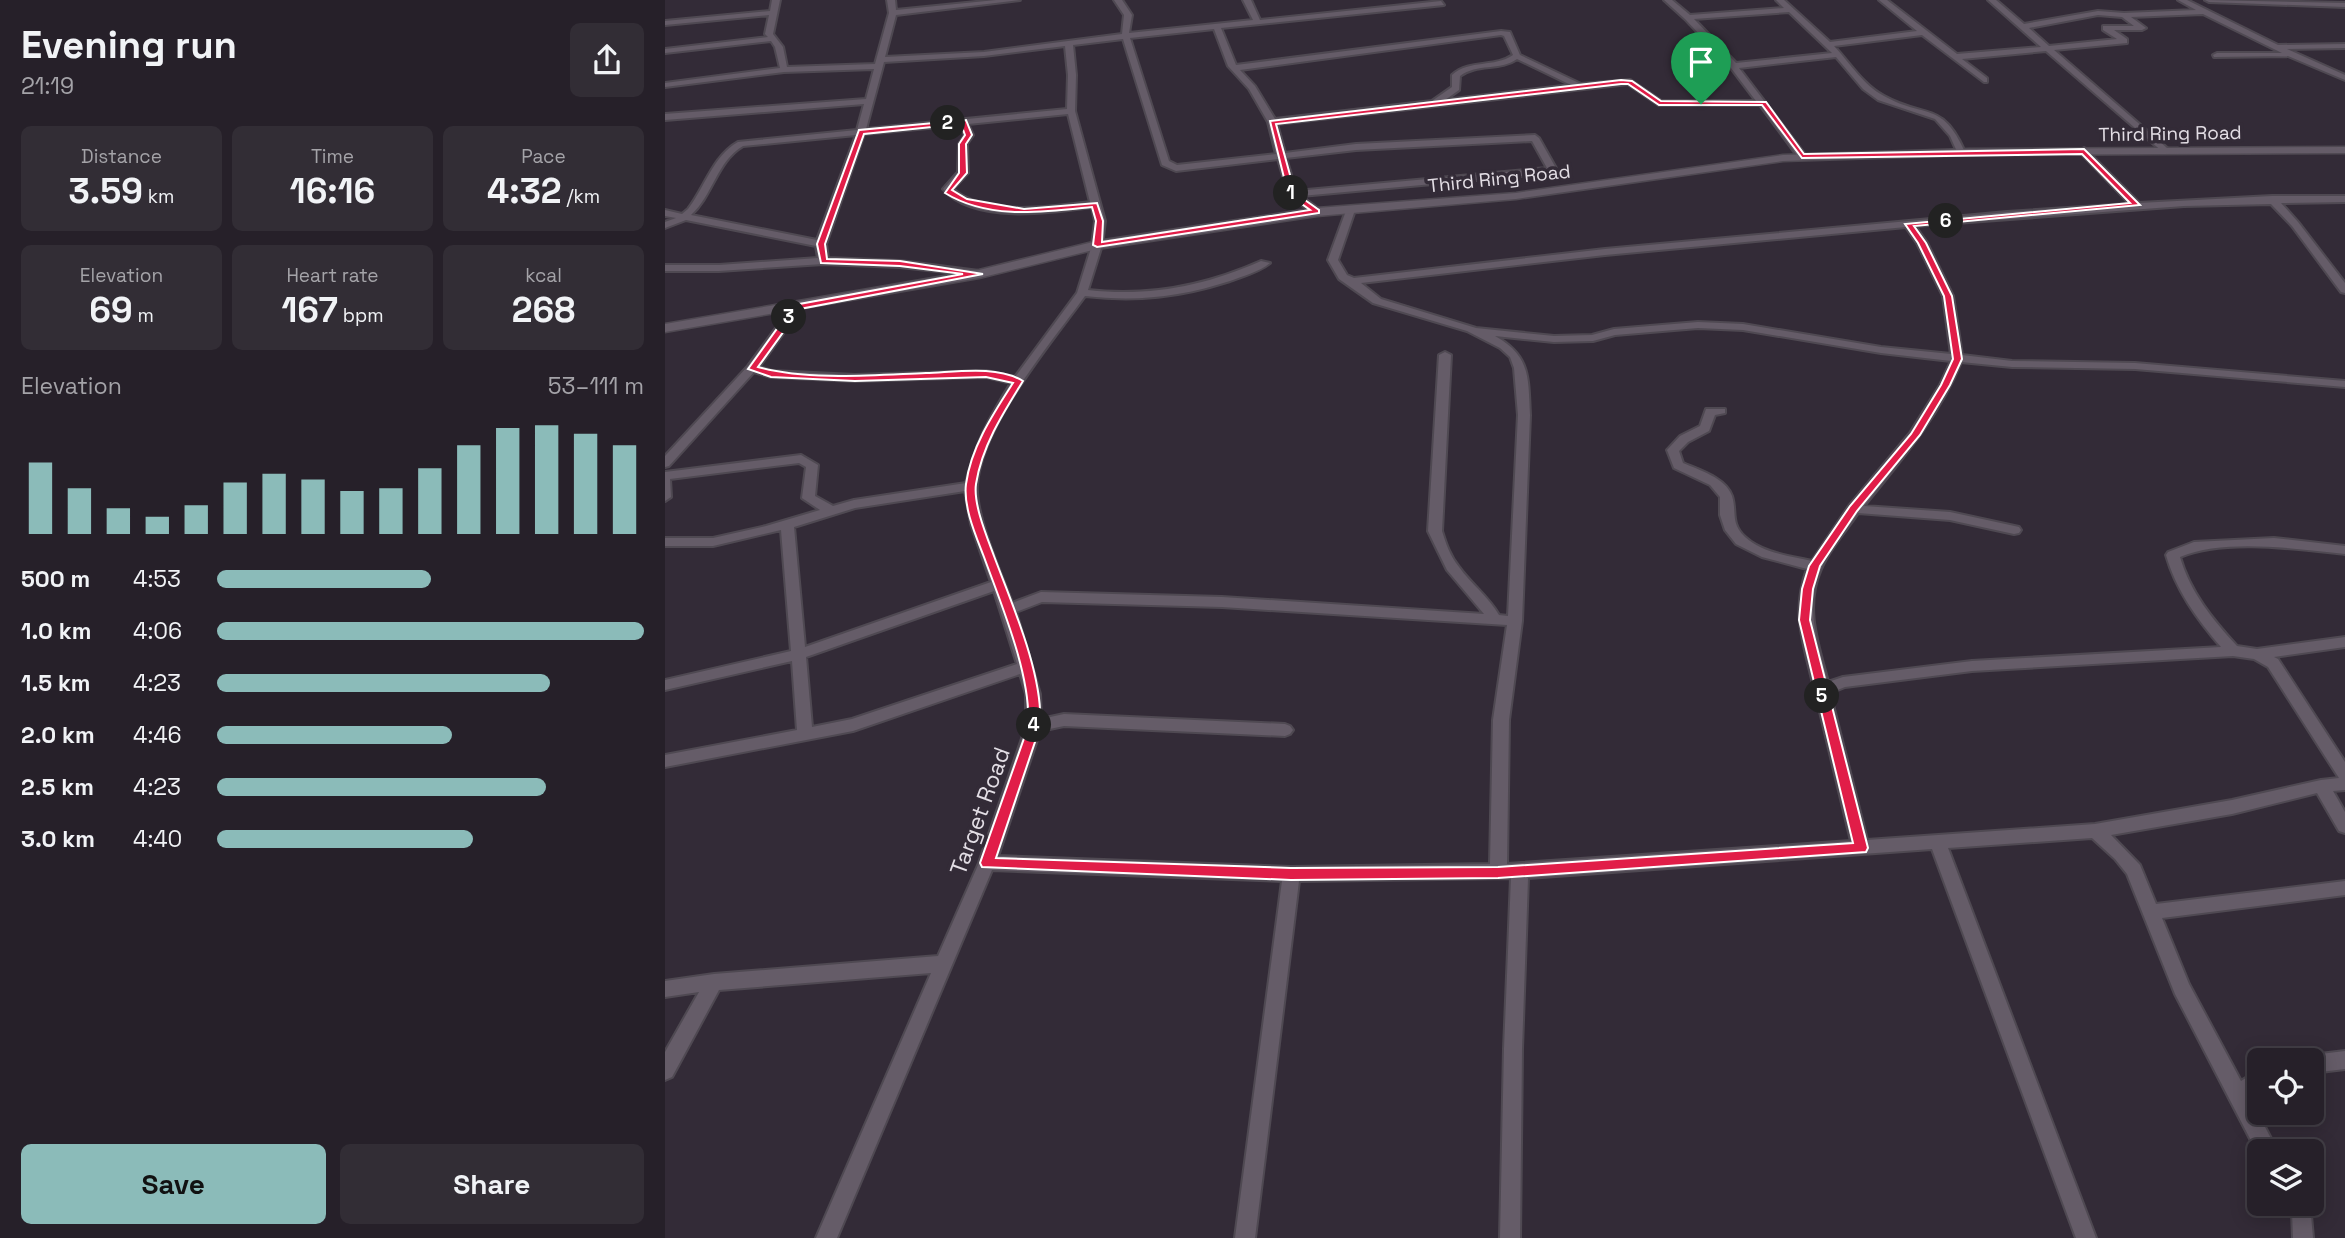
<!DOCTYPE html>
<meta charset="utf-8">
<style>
body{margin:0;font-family:"Space Grotesk",sans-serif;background:#322d35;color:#f1f3f6;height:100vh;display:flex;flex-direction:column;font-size:26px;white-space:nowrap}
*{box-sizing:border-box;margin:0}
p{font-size:23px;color:#a4a3a8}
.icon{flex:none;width:38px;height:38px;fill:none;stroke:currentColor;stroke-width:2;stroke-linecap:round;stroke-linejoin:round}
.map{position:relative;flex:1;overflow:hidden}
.side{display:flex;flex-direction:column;background:#262029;width:665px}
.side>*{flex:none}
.controls{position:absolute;left:1582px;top:1048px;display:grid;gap:14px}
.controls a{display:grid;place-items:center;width:77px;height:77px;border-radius:10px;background:#262029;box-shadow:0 4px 18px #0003,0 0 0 2px #423e46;font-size:35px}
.pin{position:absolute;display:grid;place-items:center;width:60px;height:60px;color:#fff;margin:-72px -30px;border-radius:50% 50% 50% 0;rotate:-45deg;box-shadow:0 0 7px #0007}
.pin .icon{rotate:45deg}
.km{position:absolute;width:35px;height:35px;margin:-18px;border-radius:50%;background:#222;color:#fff;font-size:19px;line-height:35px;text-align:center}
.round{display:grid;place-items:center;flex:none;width:74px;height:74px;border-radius:10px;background:#322d35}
.headline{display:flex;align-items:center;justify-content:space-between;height:119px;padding:0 21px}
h1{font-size:38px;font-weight:700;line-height:52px}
.stats{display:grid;grid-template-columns:repeat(3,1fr);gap:10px;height:119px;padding:7px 21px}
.stats div{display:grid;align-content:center;border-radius:10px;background:#322d35;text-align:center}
.stats b{font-size:35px;font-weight:700}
.stats small{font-size:19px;font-weight:400}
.stats p{font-size:19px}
.chart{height:196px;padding:14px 21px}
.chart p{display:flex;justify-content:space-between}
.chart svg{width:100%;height:126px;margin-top:7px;stroke:#8bbbb9;stroke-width:6}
.primary-button{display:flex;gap:14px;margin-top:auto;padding:14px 21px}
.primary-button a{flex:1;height:80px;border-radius:10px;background:#8bbbb9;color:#111;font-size:28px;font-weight:700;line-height:80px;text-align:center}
.primary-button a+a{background:#322d35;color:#f1f3f6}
ul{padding:0 21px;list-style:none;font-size:23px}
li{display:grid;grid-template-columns:112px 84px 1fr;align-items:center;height:52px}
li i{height:18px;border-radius:9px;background:#8bbbb9}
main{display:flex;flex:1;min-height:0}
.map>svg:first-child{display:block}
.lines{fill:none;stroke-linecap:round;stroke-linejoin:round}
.minor-casing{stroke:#4f4952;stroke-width:4}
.tertiary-casing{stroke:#4f4952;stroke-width:3}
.minor{fill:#655c68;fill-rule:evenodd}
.tertiary{fill:#655c68;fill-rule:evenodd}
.route{fill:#e11d48;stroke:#fff;stroke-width:2;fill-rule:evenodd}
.labels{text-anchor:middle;stroke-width:7;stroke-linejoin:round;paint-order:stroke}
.far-street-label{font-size:19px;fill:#e3dee5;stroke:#332b37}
.street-label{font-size:23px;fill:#e3dee5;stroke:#332b37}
</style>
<main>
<section class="side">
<div class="headline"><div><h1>Evening run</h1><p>21:19</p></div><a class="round"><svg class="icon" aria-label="share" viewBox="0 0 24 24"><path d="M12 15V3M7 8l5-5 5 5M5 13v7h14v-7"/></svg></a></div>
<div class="stats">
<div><p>Distance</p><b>3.59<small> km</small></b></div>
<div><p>Time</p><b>16:16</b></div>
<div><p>Pace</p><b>4:32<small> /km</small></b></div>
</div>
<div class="stats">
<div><p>Elevation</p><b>69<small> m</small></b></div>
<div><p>Heart rate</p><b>167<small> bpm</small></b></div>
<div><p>kcal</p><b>268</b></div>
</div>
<div class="chart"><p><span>Elevation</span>53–111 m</p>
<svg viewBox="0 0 160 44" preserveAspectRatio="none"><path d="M5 44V19M15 44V28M25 44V35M35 44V38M45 44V34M55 44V26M65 44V23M75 44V25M85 44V29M95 44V28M105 44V21M115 44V13M125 44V7M135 44V6M145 44V9M155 44V13"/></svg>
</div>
<ul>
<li><b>500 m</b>4:53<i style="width:50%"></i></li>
<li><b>1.0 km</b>4:06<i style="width:100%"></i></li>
<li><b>1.5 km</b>4:23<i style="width:78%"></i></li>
<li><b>2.0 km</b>4:46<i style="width:55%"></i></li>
<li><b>2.5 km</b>4:23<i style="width:77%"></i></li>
<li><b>3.0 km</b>4:40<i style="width:60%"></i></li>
</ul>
<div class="primary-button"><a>Save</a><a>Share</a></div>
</section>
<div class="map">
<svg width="1680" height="1238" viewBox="0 0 1680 1238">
<rect width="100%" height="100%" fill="#332b37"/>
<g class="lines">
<g class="minor-casing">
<path id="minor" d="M107 0H115L108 34 118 47 122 67 210 64 224 13 222 0H230L231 10 331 0H355L231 15 220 57 319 52 457 34 459 15 449 0H457L467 15 464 33 588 20 578 0H586L595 20 776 1 779 5 556 28 571 65 836 31 845 32 855 55 916 84 965 80 996 101H1091L1066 68 1020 19 999 0H1007L1025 15 1119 8 1111 0H1119L1165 42 1252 31 1214 0H1222L1292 54 1376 47 1323 0H1331L1359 24 1433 11 1459 13 1531 10 1513 0H1522L1613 45 1680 44V48L1622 49 1680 75V80L1623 56 1549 57 1548 55 1552 53H1617L1538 14 1466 17 1481 28 1477 30H1449L1462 39V43L1389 50 1502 148 1503 150 1499 153 1381 51 1297 59 1322 78V82H1319L1257 35 1169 46C1185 63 1198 85 1219 96 1260 119 1277 100 1300 152L1299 154H1293L1285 136 1270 119 1213 100 1198 89 1171 57 1074 68 1141 156 1137 159 1134 158 1095 105H994L963 84 612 124 620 153 691 144 870 135 874 138 892 170 888 173 636 196 655 210V214L652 215 624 196 613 159 511 171 497 165 458 39 408 45 411 75 410 111 440 221 437 245 423 290C484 297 540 286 596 261L605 263C594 272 578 276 565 281 515 297 472 302 420 296 385 344 316 426 312 485 310 516 336 573 347 603L376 592 557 597 819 614 782 570 763 531 774 355 780 352 786 355 777 531C781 544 785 556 794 567 806 584 823 596 834 615L843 616 853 415 849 368 845 357 835 348 802 331 708 303 674 279 663 260 682 208 690 210 673 260 682 275 689 278 940 249 1342 212 1465 204 1416 153 1415 151 1419 148 1474 203 1607 196H1680V202L1616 203 1633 222 1680 283V293L1676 292 1627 226 1606 204 1519 206 1250 226 1262 243 1288 296 1297 355 1347 361 1470 363 1680 381V387L1470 369 1347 367 1296 362C1274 416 1236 460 1199 506L1285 512 1354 527 1356 530 1354 533 1349 534 1285 520 1193 513C1181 531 1164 549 1156 569 1139 607 1153 644 1163 682L1178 677 1307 661 1556 647C1532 619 1511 590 1501 555L1503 552 1529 542 1609 538 1680 546V554C1633 549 1559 538 1515 557 1525 592 1548 620 1572 646L1592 649 1680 637V647L1609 657 1613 659 1680 762V790L1668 791 1680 812V833L1674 831 1652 793 1567 814 1446 835 1475 865 1491 904 1680 881V895L1497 918 1524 984 1576 1081 1594 1070V1090L1586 1100 1613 1152H1594V1156L1510 994 1462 874 1450 859 1427 838 1283 848 1431 1238H1411L1267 849 863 878 857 1049 855 1238H835L839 1049 846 878 634 881 590 1238H570L617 881 327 870 172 1238H151L266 973 54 990 7 1077 0 1080V1052L34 992 0 997V981L49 974 273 956 314 863 361 727V694L355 674 188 731 0 767V755L132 730 127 661 0 690V680L126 651 116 530 48 546H0V538H48L101 526 155 510 137 498 141 467 134 463 5 479 6 497 0 501V472L136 455 153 465 150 496 168 506 189 500 301 483C311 443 324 418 346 383L321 377 190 381 106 377 89 372 4 466 0 467V456L83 366 128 305 132 304 137 307 94 367 107 371 190 375 321 371 350 377 412 293 427 245 430 221 427 207C385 213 309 224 278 189L293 172 294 144 300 135 295 125 199 134 161 244 163 258 235 261 314 271 318 272V276L235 267 158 264 54 271H0V265H54L153 258 151 246 21 220 0 228V222L11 218 0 216V210L17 214 23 209C40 187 48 156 73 142L192 130 199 104 0 120V114L201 99 209 69 119 72 0 87V83L115 68 110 47 106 41 0 53V49L103 37 100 34 104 15 0 25V21L105 11ZM1124 12 1167 53 1071 63 1029 19ZM1433 15 1457 17 1469 26H1438V30L1452 39 1384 46 1364 28ZM549 29 563 66 584 89 603 122 611 154 512 165 504 161 465 38ZM836 35 839 36 848 55C829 68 805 59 787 75V87L767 101 610 119 590 86 575 70ZM400 46 403 75 402 109 201 129 219 62 319 56ZM852 59 906 85 780 100 794 90 795 76C812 63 835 71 852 59ZM403 114 425 202C387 207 319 217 288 189L303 173 302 144 308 135 303 124ZM191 135 152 240 26 215C48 195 52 161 78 146ZM867 141 882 168 631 191 621 158 691 150ZM1241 227 1252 243 1278 296 1286 354 1216 347 1078 324 1033 322 949 329 927 335 889 336 811 328 716 299 696 283 940 255ZM1033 328 1078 330 1216 353 1286 361 1275 385 1245 433 1184 506 1147 561C1125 556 1097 553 1080 537 1065 523 1072 512 1067 496 1061 478 1034 470 1018 463L1014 451 1023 442 1044 431 1050 415 1060 413V409H1041L1035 426 1015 436 1002 450 1009 468 1045 485 1055 497V515L1060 530 1071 544 1097 557 1142 569C1126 614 1139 643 1149 688L1148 691 1151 695 1186 841 842 864 844 720 857 621 865 415C863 378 866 356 830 336L889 342 928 341 950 335ZM300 491 306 524 326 582 140 647 129 527 190 508ZM329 591 352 664 187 719 147 727 141 657ZM377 602 557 607 842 625 828 720 825 864 626 867 333 856 375 731 399 726 620 736 625 734 628 730 625 726 620 724 399 714 376 719 375 694 351 612ZM1568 656 1589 659 1603 667 1674 778 1656 780 1567 800 1430 824 1202 840 1165 693 1180 687 1307 671Z
M1540 0 1680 3V7L1544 2Z
M1680 1051V1069L1647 1073V1060H1639L1647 1055Z
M1624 1204H1645L1648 1238H1628L1627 1211Z"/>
</g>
<g class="tertiary-casing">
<path id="tertiary" d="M1680 147V153L1304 155 1118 161 851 199 652 216 432 249 314 278 0 332V324L314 270 432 241 652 208 851 193 1118 155 1304 149Z"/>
</g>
<use href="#minor" class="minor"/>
<use href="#tertiary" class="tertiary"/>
</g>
<path class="route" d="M956 80 967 81 996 101 1101 102 1139 154 1419 149 1475 205 1249 226 1261 243 1287 296 1297 359 1285 385 1255 435 1192 511 1155 566 1148 589 1145 620 1203 848 1201 852 833 878 626 880 317 867 315 863 363 727C367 677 336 604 319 557 311 536 298 507 301 484 306 447 328 414 348 383L321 377 190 381 106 377 83 369 129 305 298 274 235 266 156 263 152 244 194 130 301 120 307 135 301 144 302 173 287 190 302 199 359 209 432 203 438 221 437 242 645 210 623 194 605 121ZM956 84H963L994 105H1097L1137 158 1417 154 1465 203 1240 224 1253 243 1279 296 1288 359 1276 385 1246 434 1185 506 1144 566 1137 589 1134 620 1188 843 833 867 626 868 331 858 375 727C379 676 347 604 329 556 322 537 308 504 311 484 317 446 338 413 358 381 332 365 291 372 261 373 210 375 142 381 93 367L135 309 318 274 235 261 162 259 160 244 199 134 296 124 300 135 294 144V173L280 193C324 220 378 212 427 207L431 221 428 245 432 247 654 213V210L630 193 611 124Z"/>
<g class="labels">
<g class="far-street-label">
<text transform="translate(1505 133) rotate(-1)" y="7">Third Ring Road</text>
<text transform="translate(834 178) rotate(-6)" y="7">Third Ring Road</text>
</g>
<g class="street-label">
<text transform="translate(315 811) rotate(-70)" y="8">Target Road</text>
</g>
</g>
</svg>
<div class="controls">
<a><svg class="icon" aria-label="locate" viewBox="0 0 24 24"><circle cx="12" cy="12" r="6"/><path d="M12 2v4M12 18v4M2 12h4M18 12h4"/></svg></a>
<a><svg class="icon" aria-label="layers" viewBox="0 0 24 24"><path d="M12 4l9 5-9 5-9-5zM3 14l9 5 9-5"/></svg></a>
</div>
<div class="pin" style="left:1036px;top:104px;background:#1e9e55"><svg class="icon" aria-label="arrive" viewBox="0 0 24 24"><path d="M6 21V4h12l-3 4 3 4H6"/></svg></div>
<b class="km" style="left:626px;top:193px">1</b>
<b class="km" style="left:283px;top:123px">2</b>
<b class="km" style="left:124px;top:317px">3</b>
<b class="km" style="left:369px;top:725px">4</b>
<b class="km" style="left:1157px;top:696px">5</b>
<b class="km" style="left:1281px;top:221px">6</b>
</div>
</main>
